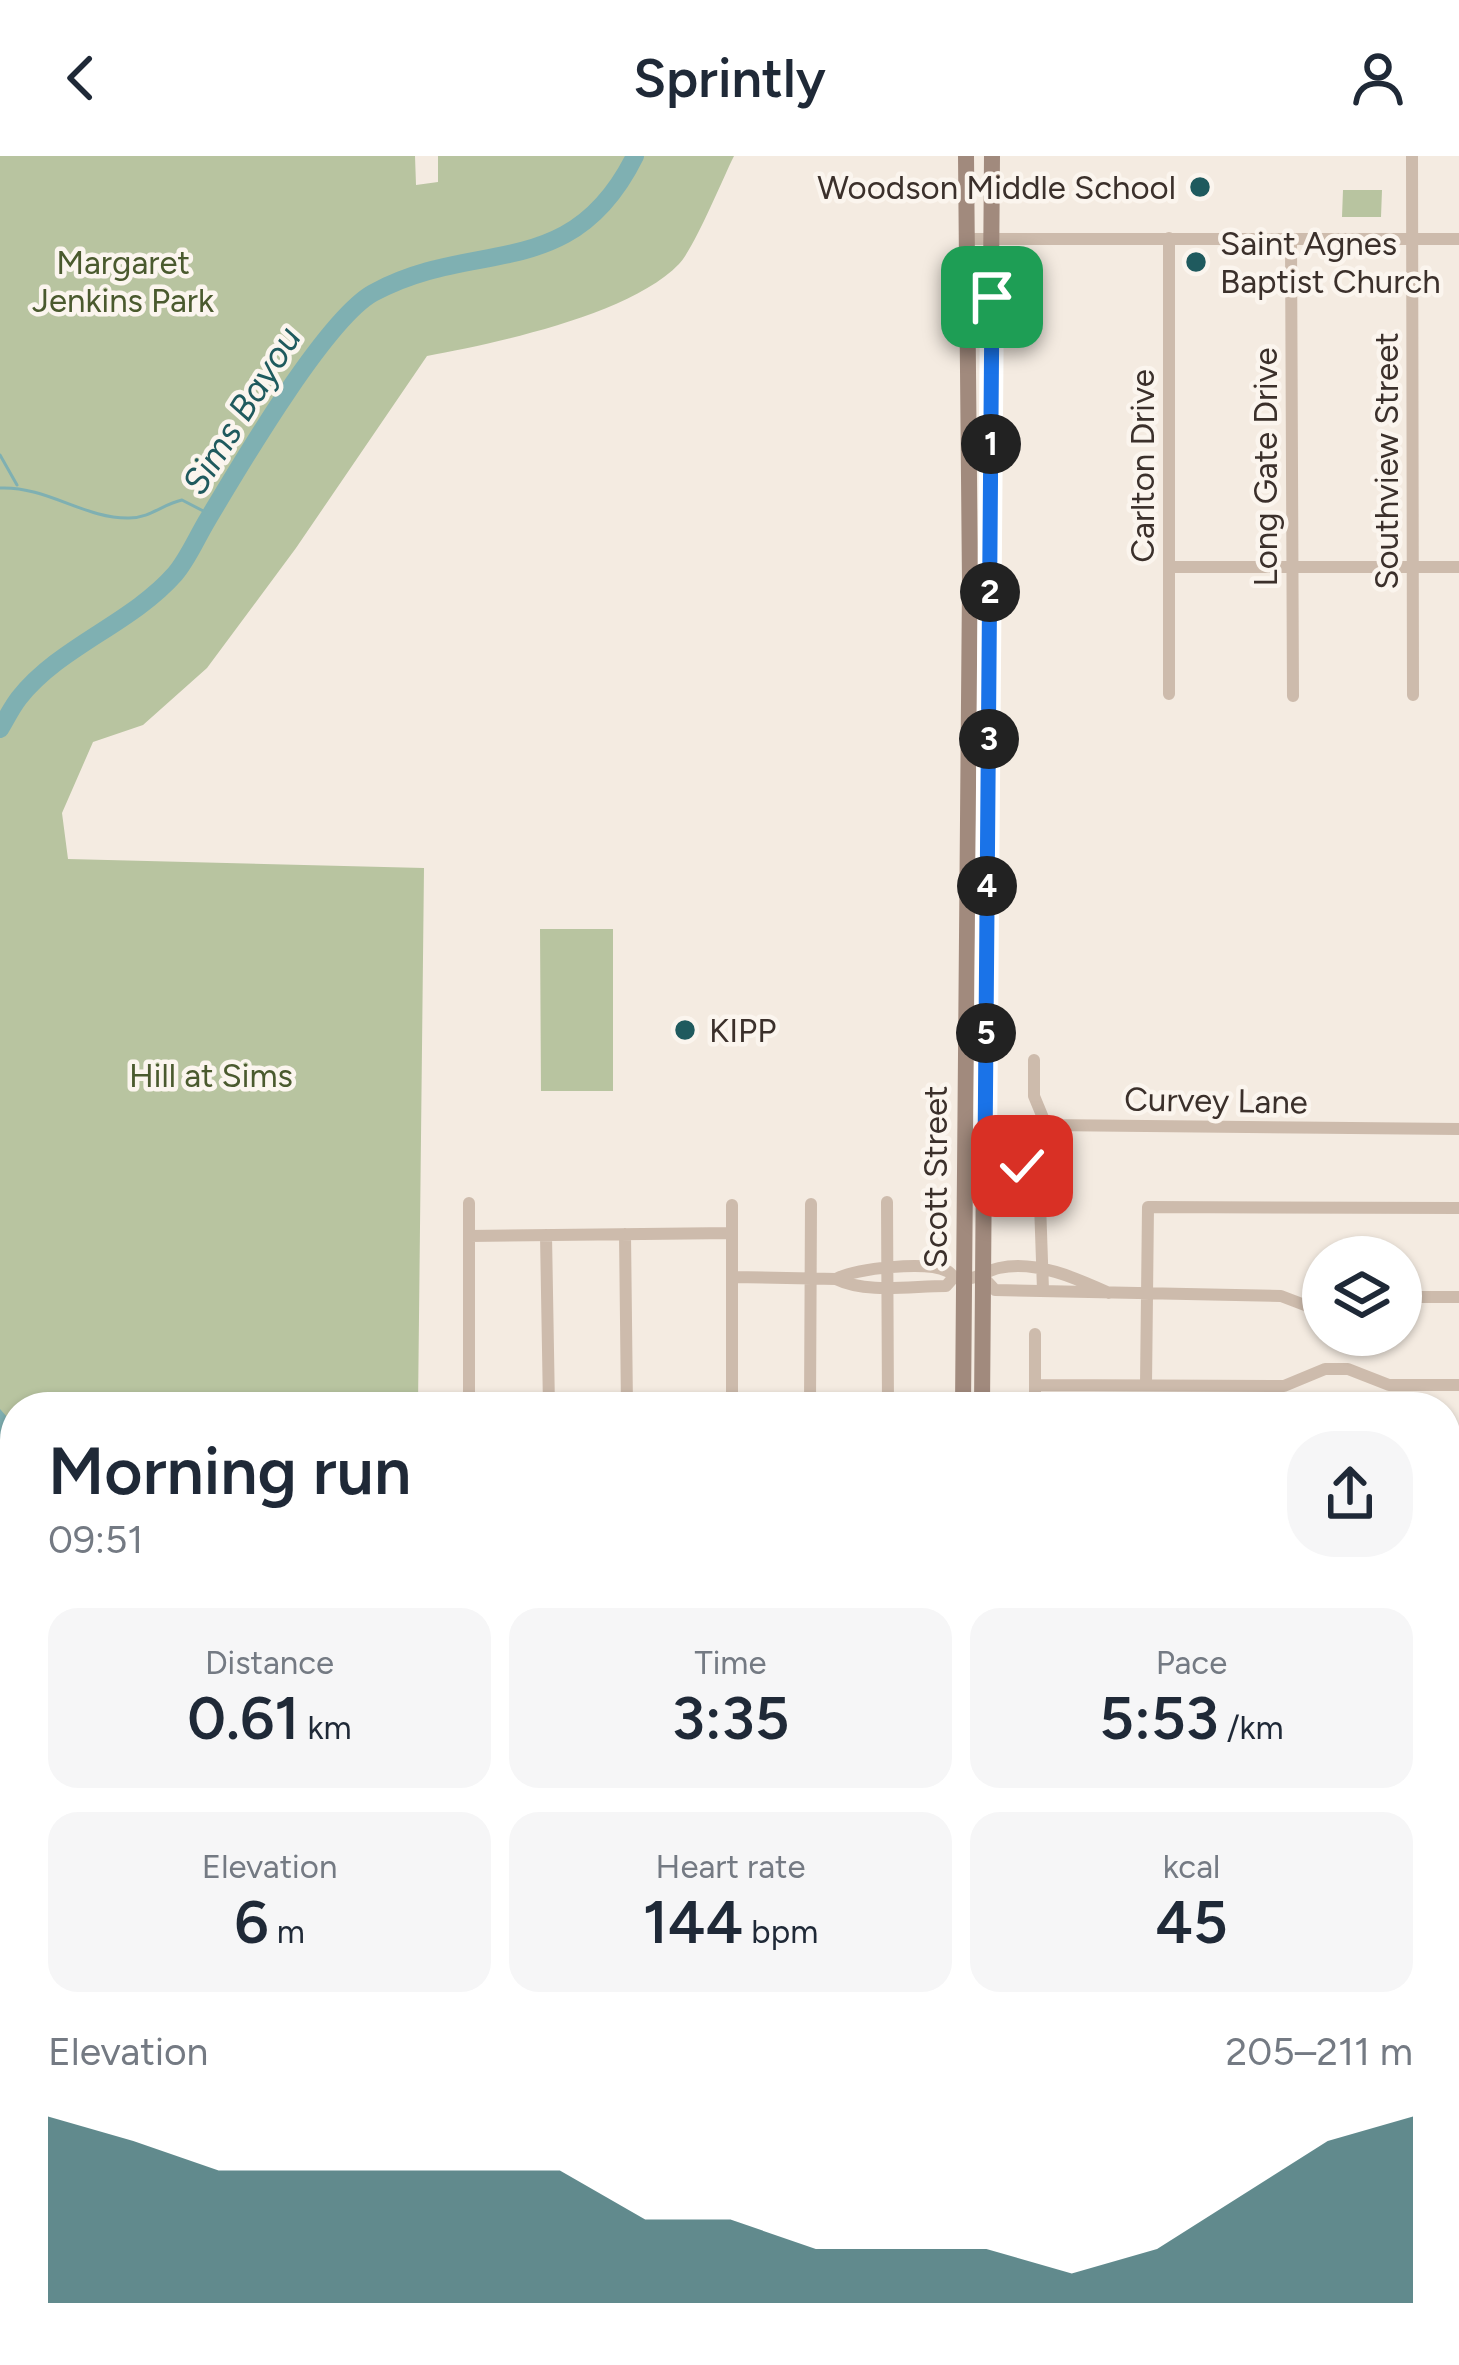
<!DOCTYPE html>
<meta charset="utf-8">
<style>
body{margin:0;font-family:Figtree,sans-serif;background:#f6f6f7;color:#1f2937;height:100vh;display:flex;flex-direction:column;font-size:45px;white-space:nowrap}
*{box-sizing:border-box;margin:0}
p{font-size:39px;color:#747a83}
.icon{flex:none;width:66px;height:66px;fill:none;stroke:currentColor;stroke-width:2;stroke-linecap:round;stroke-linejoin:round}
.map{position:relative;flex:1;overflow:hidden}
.drawer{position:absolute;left:0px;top:1236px;width:1461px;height:975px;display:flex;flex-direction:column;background:#fff;border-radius:48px 48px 0 0;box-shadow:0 3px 9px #0004}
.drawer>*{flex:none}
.fabs{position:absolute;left:1302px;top:1080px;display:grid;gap:24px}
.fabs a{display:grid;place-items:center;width:120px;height:120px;border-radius:50%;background:#fff;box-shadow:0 3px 9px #0004;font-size:60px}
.pin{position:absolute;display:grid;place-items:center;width:102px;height:102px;color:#fff;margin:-51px;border-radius:24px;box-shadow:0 6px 18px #0006}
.km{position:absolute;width:60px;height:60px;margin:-30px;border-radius:50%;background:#222;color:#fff;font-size:33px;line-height:60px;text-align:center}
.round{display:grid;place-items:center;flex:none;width:126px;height:126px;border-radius:48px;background:#f6f6f7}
.head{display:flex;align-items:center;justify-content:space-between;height:204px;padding:0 48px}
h1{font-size:66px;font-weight:600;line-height:90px}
.metrics{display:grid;grid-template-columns:repeat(3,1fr);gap:18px;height:204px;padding:12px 48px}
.metrics div{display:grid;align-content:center;border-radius:30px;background:#f6f6f7;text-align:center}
.metrics b{font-size:60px;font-weight:600}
.metrics small{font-size:33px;font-weight:400}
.metrics p{font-size:33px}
.chart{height:336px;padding:24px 48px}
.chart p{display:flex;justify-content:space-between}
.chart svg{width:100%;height:216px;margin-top:12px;fill:#1f5a5e;opacity:.7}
header{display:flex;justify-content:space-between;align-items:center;height:156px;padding:0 48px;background:#fff;font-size:54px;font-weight:600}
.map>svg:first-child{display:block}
.green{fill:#b8c4a0}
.water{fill:#7fb0b2}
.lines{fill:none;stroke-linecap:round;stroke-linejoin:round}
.stream{stroke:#7fb0b2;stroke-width:3}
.river{stroke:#7fb0b2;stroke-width:18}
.minor{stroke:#cdbbac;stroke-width:12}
.secondary{stroke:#a18a7d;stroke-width:16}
.route-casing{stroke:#fff;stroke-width:24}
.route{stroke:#1a73e8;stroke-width:15}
.poi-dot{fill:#1f5a5e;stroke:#fbf5ee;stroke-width:4.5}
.labels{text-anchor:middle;stroke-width:9;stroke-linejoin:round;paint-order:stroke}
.poi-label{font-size:33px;fill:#3b302b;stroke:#fbf5ee;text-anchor:start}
.park-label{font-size:33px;fill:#4a5a2e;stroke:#fbf5ee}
.street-label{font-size:33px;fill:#3b302b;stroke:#fbf5ee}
.water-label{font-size:36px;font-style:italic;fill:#1f5a5e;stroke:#fbf5ee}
</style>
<header><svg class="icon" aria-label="back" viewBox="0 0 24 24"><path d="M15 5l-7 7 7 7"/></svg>Sprintly<svg class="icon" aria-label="person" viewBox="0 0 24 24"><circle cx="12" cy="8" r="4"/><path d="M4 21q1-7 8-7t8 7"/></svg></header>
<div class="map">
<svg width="1459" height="2209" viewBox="0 0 1459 2209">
<rect width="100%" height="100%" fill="#f4ebe1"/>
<path class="green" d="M0 0H415L416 29 438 26V0H734C722 24 695 91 679 108 630 159 496 187 427 200L296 392 207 512 143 569 93 586 62 657 68 703 424 712 418 1251H15V1849H0Z
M1343 34H1382L1381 61H1342Z
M540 773H613V935H541Z
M420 2196H926V2209H107L419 2207Z"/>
<path class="water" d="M0 1253 15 1270V1805L0 1813Z"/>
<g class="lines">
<path class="stream" d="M0 299 17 329
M0 332C47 330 85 363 129 362 150 362 163 348 182 344L211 359"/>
<path class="river" d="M0 573C6 563 12 551 19 542 60 490 131 468 175 418 188 403 197 381 208 363 239 311 325 164 373 137 475 81 571 129 635 0"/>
<path class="minor" d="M1412 0 1413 539
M966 83H1459
M1291 83 1293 540
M1169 411H1459
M1169 538V82
M1034 904V940L1046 969
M985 998H1019L1046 969 1459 973
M1019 998 1030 1033 1040 1047 1043 1134
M887 1046 888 1251
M732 1077V1049
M625 1078 627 1251
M546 1079 549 1251
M469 1080V1047
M732 1121 836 1123
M954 1121 946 1130C911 1130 867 1138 836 1123 856 1112 926 1105 947 1115 950 1116 952 1120 955 1121 974 1127 985 1115 999 1112 1036 1104 1076 1122 1109 1137
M984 1122 995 1134 1281 1140 1323 1156
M1401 1141H1459
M1035 1229 1284 1230 1325 1213H1348L1389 1229H1459
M1146 1229 1148 1051 1459 1052
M469 1251V1080L732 1077V1251
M810 1251 811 1048
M1035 1251V1178
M1446 1375H1459
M1446 1498H1459
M1446 1619H1459
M1446 1740H1459
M0 1922H15
M0 2143H15
M44 2196V2209
M1202 2196 1203 2209
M27 2209V2196"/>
<path class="secondary" d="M963 1251 970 429 966 0
M982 1251 992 0
M957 2198 982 2199"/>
</g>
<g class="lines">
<g class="route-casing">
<path id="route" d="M992 141 985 998H1019L1022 1010"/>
</g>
<use href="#route" class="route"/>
</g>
<g class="poi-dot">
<circle cx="1200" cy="31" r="12"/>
<circle cx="1196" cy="106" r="12"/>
<circle cx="685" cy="874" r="12"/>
</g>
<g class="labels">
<g class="poi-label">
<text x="1176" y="43" text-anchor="end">Woodson Middle School</text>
<text x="1220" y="99">Saint Agnes<tspan x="1220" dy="38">Baptist Church</tspan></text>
<text x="709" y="886">KIPP</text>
</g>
<g class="park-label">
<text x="123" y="118">Margaret<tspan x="123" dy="38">Jenkins Park</tspan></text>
<text x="211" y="931">Hill at Sims</text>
</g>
<g class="street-label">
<text transform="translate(1386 305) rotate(-90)" y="12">Southview Street</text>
<text transform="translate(1142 310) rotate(-90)" y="12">Carlton Drive</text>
<text transform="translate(1265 311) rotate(-90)" y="12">Long Gate Drive</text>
<text transform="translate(1216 944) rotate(1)" y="12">Curvey Lane</text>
<text transform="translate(935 1021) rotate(-90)" y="12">Scott Street</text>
</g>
<g class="water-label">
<text transform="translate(241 254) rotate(-58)" y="13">Sims Bayou</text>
</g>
</g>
</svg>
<div class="fabs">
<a><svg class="icon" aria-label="layers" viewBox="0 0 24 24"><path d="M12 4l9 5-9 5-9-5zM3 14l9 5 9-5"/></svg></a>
</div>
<div class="pin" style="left:992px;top:141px;background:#1e9e55"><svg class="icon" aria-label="arrive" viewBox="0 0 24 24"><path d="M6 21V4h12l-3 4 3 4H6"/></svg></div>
<div class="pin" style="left:1022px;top:1010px;background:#d93025"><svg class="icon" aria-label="check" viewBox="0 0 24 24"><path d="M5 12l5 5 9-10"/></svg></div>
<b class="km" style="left:991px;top:288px">1</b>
<b class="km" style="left:990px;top:436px">2</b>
<b class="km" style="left:989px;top:583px">3</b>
<b class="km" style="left:987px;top:730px">4</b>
<b class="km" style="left:986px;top:877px">5</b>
<section class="drawer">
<div class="head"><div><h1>Morning run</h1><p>09:51</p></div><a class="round"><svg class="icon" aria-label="share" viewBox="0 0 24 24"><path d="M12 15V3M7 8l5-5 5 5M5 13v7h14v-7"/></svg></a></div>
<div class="metrics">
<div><p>Distance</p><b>0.61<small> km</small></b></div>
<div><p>Time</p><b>3:35</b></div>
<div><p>Pace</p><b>5:53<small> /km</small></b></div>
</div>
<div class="metrics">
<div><p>Elevation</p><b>6<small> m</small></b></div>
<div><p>Heart rate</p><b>144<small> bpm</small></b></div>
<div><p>kcal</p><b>45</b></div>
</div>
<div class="chart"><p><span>Elevation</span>205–211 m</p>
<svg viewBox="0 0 160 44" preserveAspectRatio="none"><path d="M0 44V6L10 11L20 17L30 17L40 17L50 17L60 17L70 27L80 27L90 33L100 33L110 33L120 38L130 33L140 22L150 11L160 6V44z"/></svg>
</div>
</section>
</div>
